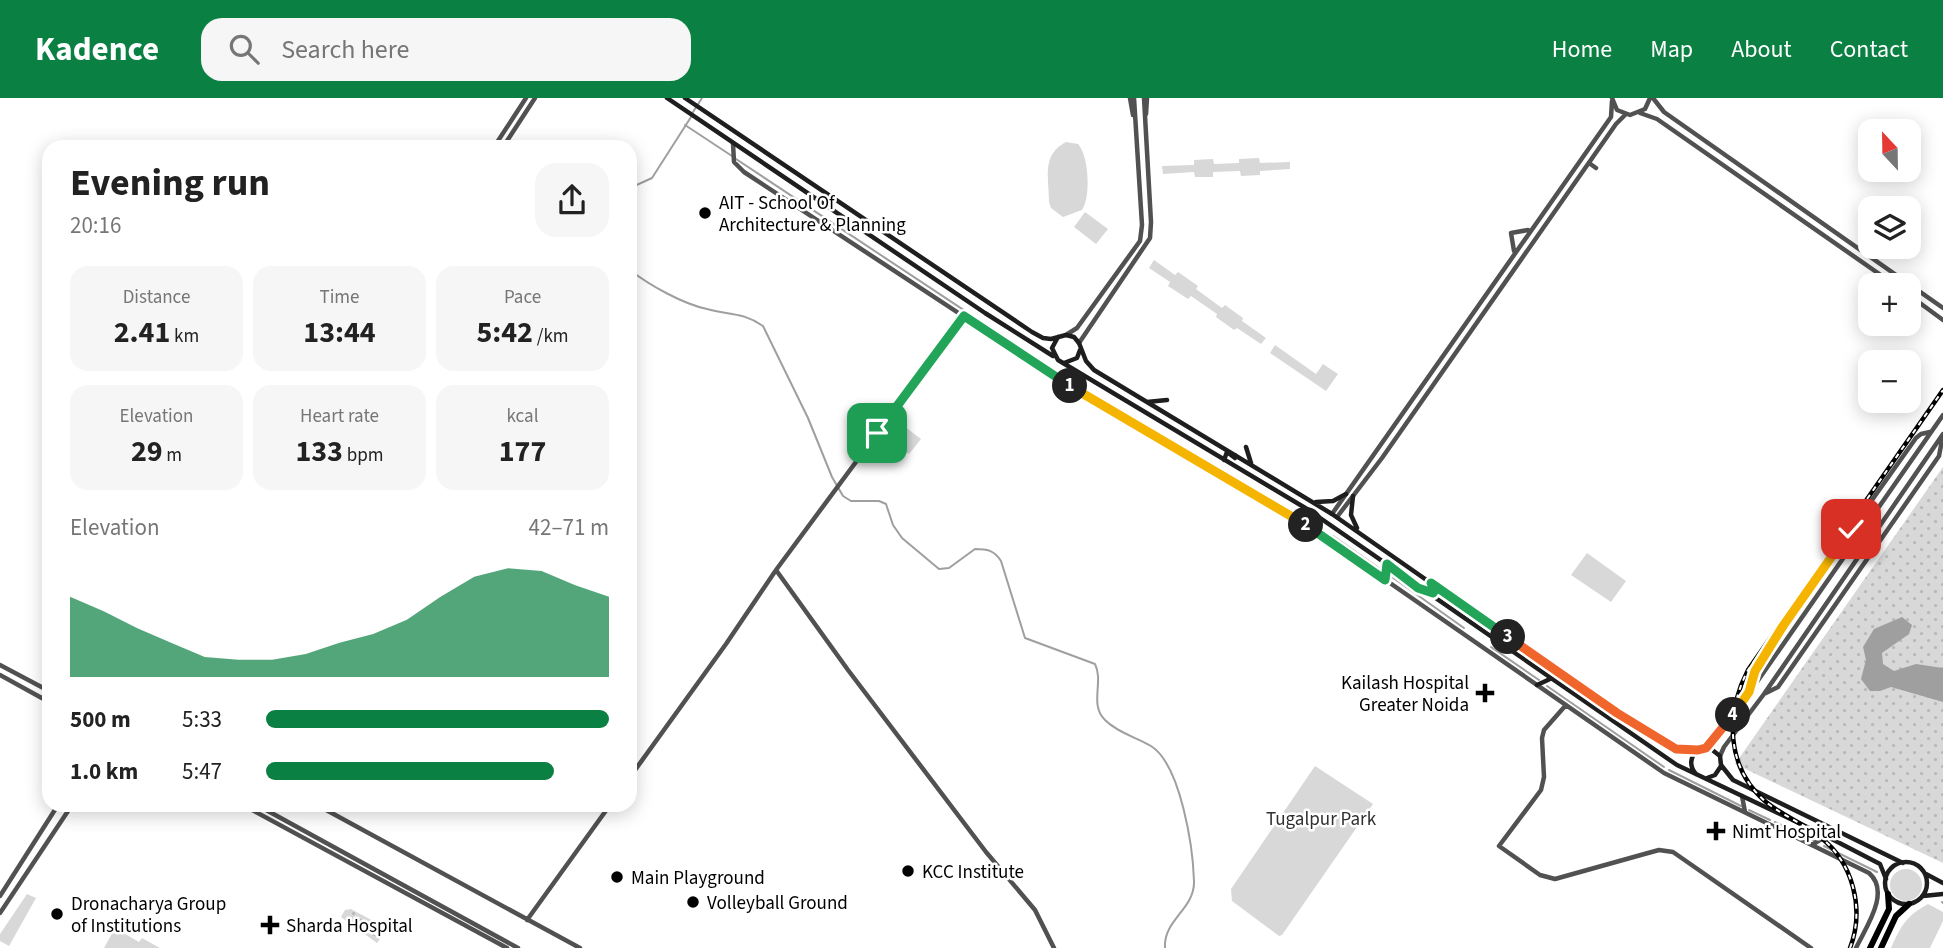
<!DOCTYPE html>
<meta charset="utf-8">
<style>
body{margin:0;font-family:"Source Sans 3",sans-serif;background:#f6f6f6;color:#222;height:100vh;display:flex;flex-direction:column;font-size:26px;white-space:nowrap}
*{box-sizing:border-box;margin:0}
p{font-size:23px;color:#767676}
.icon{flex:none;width:38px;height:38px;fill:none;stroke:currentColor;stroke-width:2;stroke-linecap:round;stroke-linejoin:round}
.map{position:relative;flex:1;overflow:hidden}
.drawer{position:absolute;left:42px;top:42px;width:595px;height:672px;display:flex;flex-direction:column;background:#fff;border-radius:21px;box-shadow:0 4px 18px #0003}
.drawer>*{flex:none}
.needle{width:46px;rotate:338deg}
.buttons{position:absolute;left:1858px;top:21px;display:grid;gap:14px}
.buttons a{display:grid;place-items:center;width:63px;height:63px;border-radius:14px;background:#fff;box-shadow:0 4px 18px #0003;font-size:35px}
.pin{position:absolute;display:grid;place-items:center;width:60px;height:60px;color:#fff;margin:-30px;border-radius:14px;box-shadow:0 4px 10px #0006}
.km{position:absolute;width:35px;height:35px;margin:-18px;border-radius:50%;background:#222;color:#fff;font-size:19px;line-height:35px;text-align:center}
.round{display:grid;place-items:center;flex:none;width:74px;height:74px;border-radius:21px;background:#f6f6f6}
.overview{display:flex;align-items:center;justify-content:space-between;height:119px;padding:0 28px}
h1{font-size:38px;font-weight:700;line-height:52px}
.metrics{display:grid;grid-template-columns:repeat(3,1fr);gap:10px;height:119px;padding:7px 28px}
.metrics div{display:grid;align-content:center;border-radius:18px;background:#f6f6f6;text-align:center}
.metrics b{font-size:30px;font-weight:700}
.metrics small{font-size:19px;font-weight:400}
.metrics p{font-size:19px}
.chart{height:196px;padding:14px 28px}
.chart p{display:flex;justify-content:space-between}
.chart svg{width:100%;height:126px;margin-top:7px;fill:#0b8043;opacity:.7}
ul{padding:0 28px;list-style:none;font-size:23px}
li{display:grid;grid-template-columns:112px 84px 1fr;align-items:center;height:52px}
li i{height:18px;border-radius:9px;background:#0b8043}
header{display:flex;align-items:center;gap:42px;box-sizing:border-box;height:98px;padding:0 35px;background:#0b8043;color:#fff}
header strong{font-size:33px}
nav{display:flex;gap:38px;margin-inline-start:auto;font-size:24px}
.search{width:490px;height:63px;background:#f6f6f6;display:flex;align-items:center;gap:18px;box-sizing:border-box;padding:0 24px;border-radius:21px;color:#767676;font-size:26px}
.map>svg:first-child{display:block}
.grass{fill:url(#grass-dots)}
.green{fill:#d8d8d8}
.water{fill:#9f9f9f}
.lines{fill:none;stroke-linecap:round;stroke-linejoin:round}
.stream{stroke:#9f9f9f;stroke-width:2}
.tertiary{stroke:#515151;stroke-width:4.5}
.secondary{stroke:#1e1e1e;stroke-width:4.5}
.trunk{stroke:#000;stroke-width:6}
.rail-casing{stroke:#000;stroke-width:4.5}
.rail{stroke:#fff;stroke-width:2;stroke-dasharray:5;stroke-linecap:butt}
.split-1-casing{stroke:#fff;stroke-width:14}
.split-2-casing{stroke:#fff;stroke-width:14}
.split-3-casing{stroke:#fff;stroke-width:14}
.split-4-casing{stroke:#fff;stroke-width:14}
.split-5-casing{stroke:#fff;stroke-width:14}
.split-1{stroke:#22a559;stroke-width:9}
.split-2{stroke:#f5b400;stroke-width:9}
.split-3{stroke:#22a559;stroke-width:9}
.split-4{stroke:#f0652b;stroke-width:9}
.split-5{stroke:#f5b400;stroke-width:9}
.poi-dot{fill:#000;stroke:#fff;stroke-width:2.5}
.labels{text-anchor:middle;stroke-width:5;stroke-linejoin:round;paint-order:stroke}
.poi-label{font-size:19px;fill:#000;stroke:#fff;text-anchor:start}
.park-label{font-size:19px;fill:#2f2f2f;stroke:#fff}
</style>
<header>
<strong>Kadence</strong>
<div class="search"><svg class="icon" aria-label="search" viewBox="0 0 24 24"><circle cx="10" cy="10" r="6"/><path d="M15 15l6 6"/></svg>Search here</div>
<nav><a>Home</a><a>Map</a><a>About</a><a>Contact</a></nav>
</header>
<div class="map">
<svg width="1943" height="850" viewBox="0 0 1943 850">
<defs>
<pattern id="grass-dots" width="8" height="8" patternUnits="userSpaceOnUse" patternTransform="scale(1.75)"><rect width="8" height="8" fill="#d8d8d8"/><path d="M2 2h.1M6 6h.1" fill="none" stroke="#b8b8b8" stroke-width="1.8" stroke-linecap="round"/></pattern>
</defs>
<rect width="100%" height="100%" fill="#fff"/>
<path class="grass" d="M1943 369V765L1735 666Z
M351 811 379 826 376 831 370 827 367 831 380 841 377 845 341 819 345 812Z"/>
<path class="green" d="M1066 44 1078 46C1089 58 1091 99 1082 112L1063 119 1051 110 1049 104C1049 80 1041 57 1066 44Z
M1259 60 1260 65 1290 64V71L1260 73V77L1241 78 1240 73 1213 74V79H1195L1194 74 1163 76 1162 68 1194 67V62L1213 61 1214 66 1239 65V61Z
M1085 114 1108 131 1096 146 1074 129Z
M1154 162 1175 177 1178 174 1198 188 1196 191 1222 210 1225 207 1243 220 1242 223 1266 240 1261 246 1237 230 1234 232 1216 219 1217 216 1191 198 1188 201 1168 188 1170 184 1149 170Z
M1275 247 1316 276 1323 266 1338 276 1326 293 1270 255Z
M900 325 921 341 909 356 889 340Z
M1587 455 1626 483 1611 504 1571 477Z
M1315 668 1373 706 1282 837 1279 838 1232 803 1231 791Z
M1890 787a16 16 0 1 1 32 0a16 16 0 1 1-32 0Z
M27 796 36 800 9 848 0 843V836Z
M1928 806 1943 814V823L1930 850H1891C1901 828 1906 818 1928 806Z
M115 830 139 844 142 840 160 850H104Z"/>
<path class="water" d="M1902 519 1912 527 1909 536 1882 555 1883 566 1894 573 1916 566 1943 570V604L1891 589 1880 593H1870L1861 581 1866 562 1863 549 1874 531Z"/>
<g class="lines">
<path class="stream" d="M693 14 702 0
M685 27 732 58
M736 61 1039 262
M630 90 652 80 691 19
M630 172C649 187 683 206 707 211 729 217 743 214 763 228L808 320 832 379 843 398 851 403H879L886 406 893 427 902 440 939 471 949 470 975 451C987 451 994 452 1001 463L1025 540 1095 566C1104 584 1089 606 1105 622 1118 635 1136 639 1151 648 1181 667 1193 750 1194 783 1195 811 1163 822 1165 850
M1333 438 1383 473
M1392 479 1464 530
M1491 549 1539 582
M1547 588 1664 669
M1669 672 1741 708
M1749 712 1770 722
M1775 724 1815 743
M1824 748 1877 774
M1942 804 1943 805"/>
<path class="tertiary" d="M1130 0 1133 17
M1612 0 1617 12 1630 17 1645 11 1650 0
M1653 0 1664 14 1943 210
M1640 15 1657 21 1895 187
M1146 16 1147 0
M733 45 734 64 744 74 1062 283 1312 431 1664 675 1869 775C1891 794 1866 829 1856 850
M494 49 526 0
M503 49 535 0
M1589 65 1596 70
M1514 153 1511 135 1528 132
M1909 197 1943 222
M1066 237 1077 230 1140 143 1142 127 1134 0
M1079 245 1150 140 1151 124 1144 0
M1332 416 1611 19 1612 3
M1337 419 1382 360 1616 26 1626 16
M776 472 848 572 986 754 1035 812 1054 850
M1385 482 1386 466
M0 567 49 593
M0 577 49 604
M1750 589C1756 560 1784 526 1801 502 1839 448 1878 394 1916 340L1921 336 1930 334
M1766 595 1778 589 1939 358 1943 337
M1566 607 1544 632 1542 640 1544 679 1541 692 1499 748 1540 777 1555 781 1648 755 1659 752 1673 754 1811 850
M1706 650 1729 624 1943 317
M1720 658 1724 649 1764 596 1943 336
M630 679 726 546 776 472 964 218
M1742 698 1745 714
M243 707 507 850
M257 707 518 850
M317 707 580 850
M1812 747 1826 738
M0 798 58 707
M0 815 72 707
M527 822 610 707"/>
<path class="secondary" d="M667 0 985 215 1053 258
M685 0 1032 234 1043 240 1051 241 1066 237 1074 239 1079 245 1086 263 1094 272 1332 416 1617 615 1676 651 1687 652 1711 651 1720 658 1721 667 1733 682 1903 765
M1058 239 1052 250 1058 262 1307 411 1677 667 1826 738 1880 766 1886 781
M1064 265 1077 260 1080 252
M1147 304 1167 302
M1246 349 1251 365
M1224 362 1227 354 1235 360V357
M1353 398 1351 417 1357 430
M1316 404 1333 403 1346 396
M1423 490 1433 495 1435 493 1434 489
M1537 587 1550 581
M1696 676C1689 668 1690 659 1697 653
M1707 680 1715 677 1721 668
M1885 785a21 21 0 1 1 42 0a21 21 0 1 1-42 0Z
M1926 776 1943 785
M1923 798 1943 796"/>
<path class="trunk" d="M1870 850 1889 811 1888 796
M1881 850 1896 818 1909 806"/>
<g class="rail-casing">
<path id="rail" d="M1850 850C1865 811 1853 764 1820 739 1803 725 1783 718 1766 704 1726 670 1725 616 1748 572L1943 292"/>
</g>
<use href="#rail" class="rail"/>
</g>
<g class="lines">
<g class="split-1-casing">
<path id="split-1" d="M877 335 964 218 1070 288"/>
</g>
<g class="split-2-casing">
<path id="split-2" d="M1070 288 1306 427"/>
</g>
<g class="split-3-casing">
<path id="split-3" d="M1306 427 1385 482 1387 466 1418 490 1433 495 1435 492 1431 485 1508 539"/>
</g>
<g class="split-4-casing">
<path id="split-4" d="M1508 539 1617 615 1676 651 1698 652 1706 650 1733 617"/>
</g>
<g class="split-5-casing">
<path id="split-5" d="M1733 617 1749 594 1755 573 1783 528 1851 431"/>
</g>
<use href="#split-1" class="split-1"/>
<use href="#split-2" class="split-2"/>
<use href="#split-3" class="split-3"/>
<use href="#split-4" class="split-4"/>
<use href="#split-5" class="split-5"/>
</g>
<g class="poi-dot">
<circle cx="705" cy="115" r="7"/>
<path d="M1481.5 584.5h7v7h7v7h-7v7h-7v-7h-7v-7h7z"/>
<path d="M1712.5 722.5h7v7h7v7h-7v7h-7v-7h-7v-7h7z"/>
<circle cx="908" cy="773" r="7"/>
<circle cx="617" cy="779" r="7"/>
<circle cx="693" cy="804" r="7"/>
<circle cx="57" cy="816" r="7"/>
<path d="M266.5 816.5h7v7h7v7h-7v7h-7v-7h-7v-7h7z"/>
</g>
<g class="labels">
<g class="poi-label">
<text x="719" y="111">AIT - School Of<tspan x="719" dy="22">Architecture &amp; Planning</tspan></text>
<text x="1469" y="591" text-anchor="end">Kailash Hospital<tspan x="1469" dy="22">Greater Noida</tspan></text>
<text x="1732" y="740">Nimt Hospital</text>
<text x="922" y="780">KCC Institute</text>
<text x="631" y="786">Main Playground</text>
<text x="707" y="811">Volleyball Ground</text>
<text x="71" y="812">Dronacharya Group<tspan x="71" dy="22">of Institutions</tspan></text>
<text x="286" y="834">Sharda Hospital</text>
</g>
<g class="park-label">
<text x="1321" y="727">Tugalpur Park</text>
</g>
</g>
</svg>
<div class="buttons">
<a><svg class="needle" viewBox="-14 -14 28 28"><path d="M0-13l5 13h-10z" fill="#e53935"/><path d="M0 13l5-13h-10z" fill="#767676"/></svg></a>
<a><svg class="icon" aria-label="layers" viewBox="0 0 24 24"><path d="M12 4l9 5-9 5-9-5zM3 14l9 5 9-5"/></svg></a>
<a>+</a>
<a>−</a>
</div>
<div class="pin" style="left:877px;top:335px;background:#1e9e55"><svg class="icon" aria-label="arrive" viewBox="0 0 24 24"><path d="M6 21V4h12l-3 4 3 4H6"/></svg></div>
<div class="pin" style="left:1851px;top:431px;background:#d93025"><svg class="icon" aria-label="check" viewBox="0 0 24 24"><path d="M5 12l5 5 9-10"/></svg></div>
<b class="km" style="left:1070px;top:288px">1</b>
<b class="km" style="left:1306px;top:427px">2</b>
<b class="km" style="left:1508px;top:539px">3</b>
<b class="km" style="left:1733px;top:617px">4</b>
<section class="drawer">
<div class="overview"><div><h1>Evening run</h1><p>20:16</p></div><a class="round"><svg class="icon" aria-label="share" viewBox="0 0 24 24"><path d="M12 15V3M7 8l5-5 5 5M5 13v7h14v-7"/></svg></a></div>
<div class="metrics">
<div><p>Distance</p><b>2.41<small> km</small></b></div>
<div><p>Time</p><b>13:44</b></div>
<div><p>Pace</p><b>5:42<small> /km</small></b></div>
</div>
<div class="metrics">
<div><p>Elevation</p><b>29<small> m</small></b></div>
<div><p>Heart rate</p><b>133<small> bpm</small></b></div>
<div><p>kcal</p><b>177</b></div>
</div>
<div class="chart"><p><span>Elevation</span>42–71 m</p>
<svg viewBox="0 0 160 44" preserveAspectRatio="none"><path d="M0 44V16L10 21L20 27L30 32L40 37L50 38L60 38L70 36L80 32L90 29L100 24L110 16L120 9L130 6L140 7L150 12L160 16V44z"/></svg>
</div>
<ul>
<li><b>500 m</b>5:33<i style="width:100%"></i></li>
<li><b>1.0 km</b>5:47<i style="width:84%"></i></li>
</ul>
</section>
</div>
